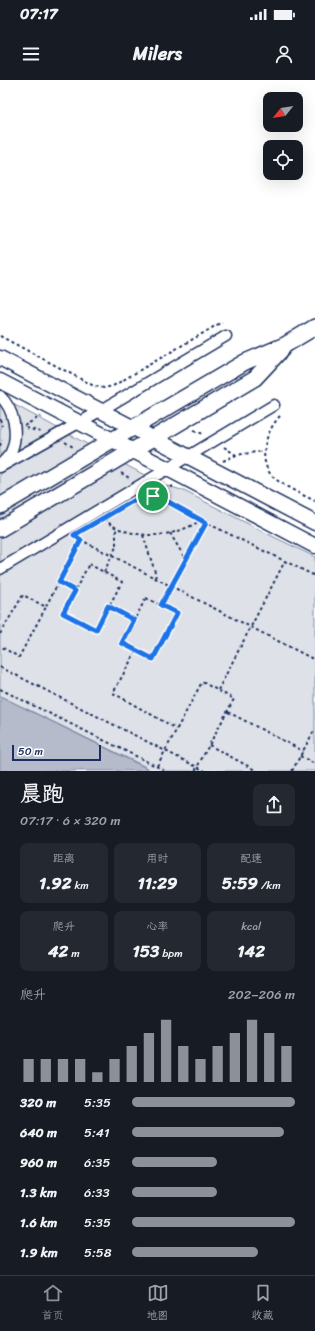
<!DOCTYPE html>
<html lang="zh">
<meta charset="utf-8">
<style>
body{margin:0;font-family:Sriracha,"LXGW WenKai TC",sans-serif;background:#242831;color:#f1f3f6;height:100vh;display:flex;flex-direction:column;font-size:15px;white-space:nowrap}
*{box-sizing:border-box;margin:0}
p{font-size:13px;color:#9ea1a6}
.icon{flex:none;width:22px;height:22px;fill:none;stroke:currentColor;stroke-width:2;stroke-linecap:round;stroke-linejoin:round}
.map{position:relative;height:691px;overflow:hidden}
.panel{display:flex;flex-direction:column;background:#171b24;flex:1}
.panel>*{flex:none}
.needle{width:26px;rotate:240deg}
.tools{position:absolute;left:263px;top:12px;display:grid;gap:8px}
.tools a{display:grid;place-items:center;width:40px;height:40px;border-radius:8px;background:#171b24;box-shadow:0 4px 16px #0002;font-size:20px}
.scale{position:absolute;left:12px;bottom:10px;width:89px;box-sizing:border-box;padding-left:4px;border:2px solid #1b2f5e;border-top:0;font-size:11px;line-height:14px;white-space:nowrap;color:#1b2f5e;-webkit-text-stroke:3px #fff;paint-order:stroke}
.pin{position:absolute;display:grid;place-items:center;width:34px;height:34px;color:#fff;margin:-17px;border:2px solid #fff;border-radius:50%;box-shadow:0 1px 4px #0007}
.round{display:grid;place-items:center;flex:none;width:42px;height:42px;border-radius:8px;background:#242831}
.overview{display:flex;align-items:center;justify-content:space-between;height:68px;padding:0 20px}
h1{font-size:22px;font-weight:800;line-height:30px}
.figures{display:grid;grid-template-columns:repeat(3,1fr);gap:6px;height:68px;padding:4px 20px}
.figures div{display:grid;align-content:center;border-radius:8px;background:#242831;text-align:center}
.figures b{font-size:17px;font-weight:800}
.figures small{font-size:11px;font-weight:400}
.figures p{font-size:11px}
.chart{height:112px;padding:8px 20px}
.chart p{display:flex;justify-content:space-between}
.chart svg{width:100%;height:72px;margin-top:4px;stroke:#8c9099;stroke-width:6}
ul{padding:0 20px;list-style:none;font-size:13px}
li{display:grid;grid-template-columns:64px 48px 1fr;align-items:center;height:30px}
li i{height:10px;border-radius:5px;background:#8c9099}
.status{display:flex;justify-content:space-between;align-items:center;height:28px;padding:0 20px;background:#171b24;direction:ltr}
.status svg{height:11px;fill:currentColor}
header{display:flex;justify-content:space-between;align-items:center;height:52px;padding:0 20px;background:#171b24;font-size:18px;font-weight:800}
.menu{display:flex;justify-content:space-around;align-items:center;height:56px;border-top:1px solid #363941;background:#171b24;font-size:11px;color:#9ea1a6}
.menu a{display:grid;justify-items:center;gap:2px}
.menu .selected{color:#8c9099}
.map>svg:first-child{display:block}
.green{fill:#dee1e7;stroke:#7c88a2}
.water{fill:#b5bbca;stroke:#77839f}
.lines{fill:none;stroke-linecap:round;stroke-linejoin:round}
.minor-casing{stroke:#1b2f5e;stroke-width:13}
.secondary-casing{stroke:#1b2f5e;stroke-width:17}
.primary-casing{stroke:#1b2f5e;stroke-width:18}
.path{stroke:#1b2f5e;stroke-width:2;stroke-dasharray:3 3;stroke-linecap:butt}
.minor{stroke:#fff;stroke-width:10}
.secondary{stroke:#fff;stroke-width:14}
.primary{stroke:#fff;stroke-width:15}
.route-casing{stroke:#fff;stroke-width:8}
.route{stroke:#1a73e8;stroke-width:5}
</style>
<div class="status"><b>07:17</b><svg viewBox="0 0 49 12"><path d="M0 12V9h3v3zM5 12V6h3v6zM10 12V3h3v9zM15 12V0h3v12zM26 1h20v11H26zM47 4h2v5h-2z"/></svg></div>
<header><svg class="icon" aria-label="menu" viewBox="0 0 24 24"><path d="M4 6h16M4 12h16M4 18h16"/></svg>Milers<svg class="icon" aria-label="person" viewBox="0 0 24 24"><circle cx="12" cy="8" r="4"/><path d="M4 21q1-7 8-7t8 7"/></svg></header>
<div class="map">
<svg width="315" height="691" viewBox="0 0 315 691">
<rect width="100%" height="100%" fill="#fff"/>
<filter id="ink" filterUnits="userSpaceOnUse"><feTurbulence type="fractalNoise" baseFrequency=".025" numOctaves="2"/><feDisplacementMap in="SourceGraphic" scale="8" xChannelSelector="R" yChannelSelector="G"/><feConvolveMatrix kernelMatrix="1 2 1 2 8 2 1 2 1" color-interpolation-filters="sRGB"/></filter>
<g filter="url(#ink)">
<path class="green" d="M0 317 163 405 182 410 270 455 315 477V691H147L148 688 0 616Z"/>
<path class="water" d="M0 616 148 689 147 691H0Z"/>
<g class="lines">
<g class="minor-casing">
<path id="minor" d="M0 316C14 329 19 354 11 372 9 376 4 381 1 384
M0 387 100 331 226 256
M0 489 274 325"/>
</g>
<g class="secondary-casing">
<path id="secondary" d="M0 278 315 443
M0 301 315 466"/>
</g>
<g class="primary-casing">
<path id="primary" d="M0 426 245 282 285 265 315 247
M0 449 255 298 282 269"/>
</g>
<path class="path" d="M0 256 94 306 104 308 113 306 222 242
M280 336C266 351 257 379 272 396 281 405 303 415 315 421
M0 339 2 346
M24 346 41 336
M26 348 41 352
M194 350 203 354
M65 362 73 367
M0 366 2 360
M224 367 236 375
M223 381 236 375 264 371
M121 393 131 399
M151 412 153 416 173 406
M143 417C166 415 187 433 207 443 243 461 279 478 315 496
M105 438C110 446 117 448 125 451 152 459 178 455 201 440
M170 453 186 480
M143 455 155 492 156 498
M75 456 81 460 315 580
M89 484 122 502 96 550 63 533Z
M104 492 116 467V448
M59 502 75 511
M146 518 177 533 153 579 122 563Z
M161 525 206 443
M46 526 81 460
M109 526 134 540
M0 554 23 515 46 527 19 577 0 566
M136 571 113 613 177 649
M0 587 205 691
M0 609 166 691
M218 610 285 481
M228 632 303 671
M209 665 257 691
M300 676 315 684
M157 686 202 602 234 619 195 691
M292 691 315 649"/>
<use href="#minor" class="minor"/>
<use href="#secondary" class="secondary"/>
<use href="#primary" class="primary"/>
</g>
</g>
<g class="lines" filter="url(#ink)">
<g class="route-casing">
<path id="route" d="M153 416 165 420 206 443 161 525 177 533 153 579 122 563 134 540 108 526 96 550 63 533 75 511 59 502 81 460 74 455 129 423 143 417Z"/>
</g>
<use href="#route" class="route"/>
</g>
</svg>
<div class="tools">
<a><svg class="needle" viewBox="-14 -14 28 28"><path d="M0-13l5 13h-10z" fill="#e53935"/><path d="M0 13l5-13h-10z" fill="#9ea1a6"/></svg></a>
<a><svg class="icon" aria-label="locate" viewBox="0 0 24 24"><circle cx="12" cy="12" r="6"/><path d="M12 2v4M12 18v4M2 12h4M18 12h4"/></svg></a>
</div>
<div class="scale">50 m</div>
<div class="pin" style="left:153px;top:416px;background:#1e9e55"><svg class="icon" aria-label="arrive" viewBox="0 0 24 24"><path d="M6 21V4h12l-3 4 3 4H6"/></svg></div>
</div>
<section class="panel">
<div class="overview"><div><h1>晨跑</h1><p>07:17 · 6 × 320 m</p></div><a class="round"><svg class="icon" aria-label="share" viewBox="0 0 24 24"><path d="M12 15V3M7 8l5-5 5 5M5 13v7h14v-7"/></svg></a></div>
<div class="figures">
<div><p>距离</p><b>1.92<small> km</small></b></div>
<div><p>用时</p><b>11:29</b></div>
<div><p>配速</p><b>5:59<small> /km</small></b></div>
</div>
<div class="figures">
<div><p>爬升</p><b>42<small> m</small></b></div>
<div><p>心率</p><b>153<small> bpm</small></b></div>
<div><p>kcal</p><b>142</b></div>
</div>
<div class="chart"><p><span>爬升</span>202–206 m</p>
<svg viewBox="0 0 160 44" preserveAspectRatio="none"><path d="M5 44V30M15 44V30M25 44V30M35 44V30M45 44V38M55 44V30M65 44V22M75 44V14M85 44V6M95 44V22M105 44V30M115 44V22M125 44V14M135 44V6M145 44V14M155 44V22"/></svg>
</div>
<ul>
<li><b>320 m</b>5:35<i style="width:100%"></i></li>
<li><b>640 m</b>5:41<i style="width:93%"></i></li>
<li><b>960 m</b>6:35<i style="width:52%"></i></li>
<li><b>1.3 km</b>6:33<i style="width:52%"></i></li>
<li><b>1.6 km</b>5:35<i style="width:100%"></i></li>
<li><b>1.9 km</b>5:58<i style="width:77%"></i></li>
</ul>
</section>
<nav class="menu">
<a class="selected"><svg class="icon" aria-label="home" viewBox="0 0 24 24"><path d="M3 11l9-7 9 7M6 9v11h12V9"/></svg>首页</a>
<a><svg class="icon" aria-label="map" viewBox="0 0 24 24"><path d="M3 6l6-2 6 2 6-2v14l-6 2-6-2-6 2zM9 4v14M15 6v14"/></svg>地图</a>
<a><svg class="icon" aria-label="saved" viewBox="0 0 24 24"><path d="M7 4h10v16l-5-4-5 4z"/></svg>收藏</a>
</nav>
